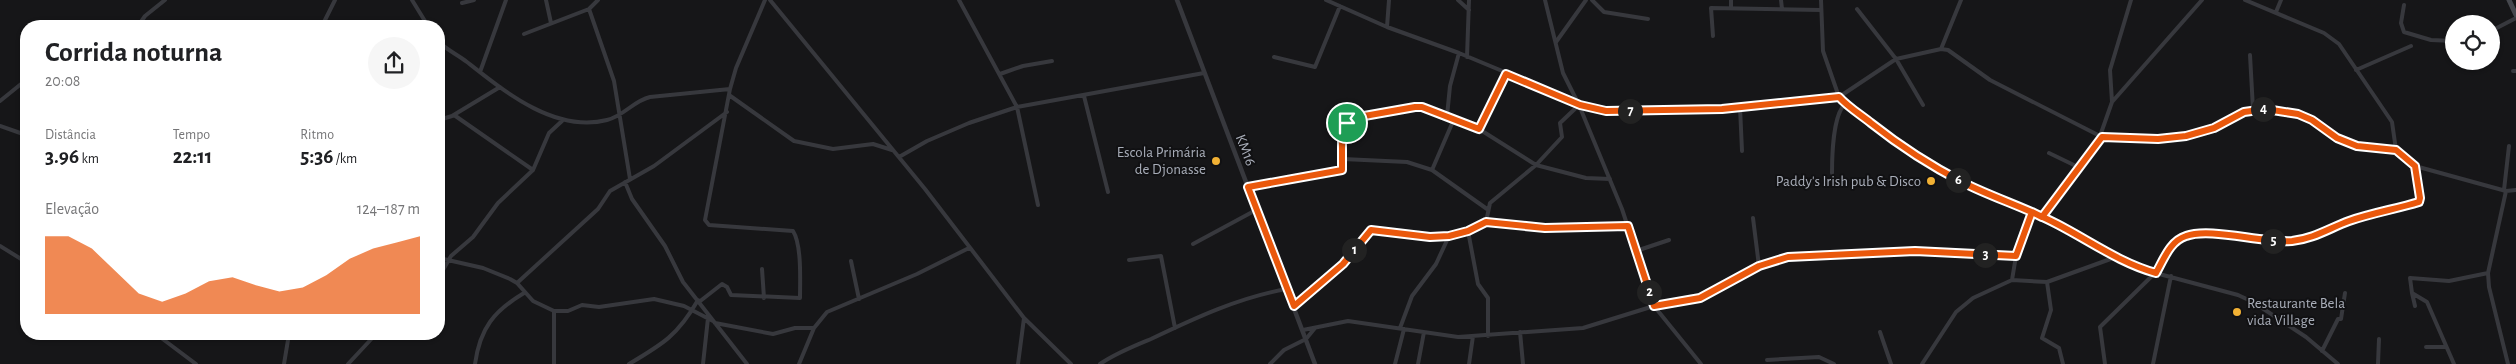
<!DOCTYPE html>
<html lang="pt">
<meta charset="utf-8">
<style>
body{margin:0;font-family:"Alegreya Sans",sans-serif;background:#f6f6f6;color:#202124;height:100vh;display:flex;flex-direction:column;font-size:19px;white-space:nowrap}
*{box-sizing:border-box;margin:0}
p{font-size:16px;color:#757577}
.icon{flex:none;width:28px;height:28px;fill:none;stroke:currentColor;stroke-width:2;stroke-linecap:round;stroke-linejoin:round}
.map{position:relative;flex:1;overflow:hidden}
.sheet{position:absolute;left:20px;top:20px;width:425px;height:320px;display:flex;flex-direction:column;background:#fff;border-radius:20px;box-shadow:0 1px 4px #0004}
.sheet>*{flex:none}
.tools{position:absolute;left:2445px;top:15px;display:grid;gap:10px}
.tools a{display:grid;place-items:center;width:55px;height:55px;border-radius:50%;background:#fff;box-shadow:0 1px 4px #0004;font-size:25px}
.pin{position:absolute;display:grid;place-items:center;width:42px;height:42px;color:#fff;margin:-21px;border:2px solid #fff;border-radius:50%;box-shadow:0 1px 5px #0007}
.km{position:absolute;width:25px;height:25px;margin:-12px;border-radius:50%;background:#222;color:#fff;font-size:14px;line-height:25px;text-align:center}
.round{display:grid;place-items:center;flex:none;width:52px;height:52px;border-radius:26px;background:#f6f6f6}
.overview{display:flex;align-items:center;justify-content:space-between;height:85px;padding:0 25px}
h1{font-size:28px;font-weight:600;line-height:38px}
.stats{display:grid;grid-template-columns:repeat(3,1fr);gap:8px;height:85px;padding:5px 25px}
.stats div{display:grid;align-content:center}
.stats b{font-size:21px;font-weight:600}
.stats small{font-size:14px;font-weight:400}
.stats p{font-size:14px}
.chart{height:140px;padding:10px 25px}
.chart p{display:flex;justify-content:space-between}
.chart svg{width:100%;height:90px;margin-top:5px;fill:#ea580c;opacity:.7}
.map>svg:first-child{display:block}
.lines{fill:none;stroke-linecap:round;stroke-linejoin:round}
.minor{stroke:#37383d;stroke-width:4}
.tertiary{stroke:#37383d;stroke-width:4.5}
.secondary{stroke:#45474d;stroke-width:5}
.route-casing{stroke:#fff;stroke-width:10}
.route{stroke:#ea580c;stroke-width:6}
.poi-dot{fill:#f2b134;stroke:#111113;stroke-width:2}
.labels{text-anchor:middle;stroke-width:4;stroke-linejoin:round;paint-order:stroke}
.street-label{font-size:15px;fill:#a8adb8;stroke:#111113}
.poi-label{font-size:15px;fill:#a8adb8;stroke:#111113;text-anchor:end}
</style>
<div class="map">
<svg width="2516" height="364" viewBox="0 0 2516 364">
<rect width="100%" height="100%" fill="#161618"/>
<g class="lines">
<path class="minor" d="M412 0 428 26
M546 0 551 23
M770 0 925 189 1024 318 1071 364
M959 0 1017 107 1038 205
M1326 0 1387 27 1459 53 1591 108 1684 111 1839 97 1845 104 1928 163 1965 183 2058 224 2117 257 2148 271 2238 295 2253 302 2306 337 2338 364
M1458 0 1469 10
M1545 0 1563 73 1579 105 1622 209 1654 306 1701 364
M1592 0 1604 12 1648 19
M1781 0 1782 9
M1821 0 1823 51 1839 97 1896 59 1941 49 1948 50 1990 80 2102 137 2170 138 2214 128 2233 117 2253 109 2282 111 2299 113 2337 138 2357 146 2396 150 2415 166 2506 191 2516 190
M2245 0 2324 33 2339 44 2392 122 2396 150
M462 3 474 0
M2404 5 2401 23 2404 32 2431 40 2454 41
M1731 8V0
M589 9 614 81 630 179
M1857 9 1896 59 1923 105
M2276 12 2281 0
M138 26 145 16 165 0
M322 26 335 0
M1387 27 1389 0
M2491 31 2516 18
M524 34 589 9 598 0
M1713 36 1711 8 1821 10
M439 42C447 50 458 55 467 62 505 92 555 133 607 120 624 116 633 101 650 97L730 89
M1556 42 1586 0
M1941 49 1961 0
M2250 55 2253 109
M1274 57 1315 67 1340 6
M1467 57 1469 0
M2356 70 2411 46
M2513 71H2516
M480 72 506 0
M1000 74 1023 66 1052 61
M729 95 794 141 833 149 873 144 892 150
M1084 96 1108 192
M0 101 26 80
M2112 102 2202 0
M1740 107 1742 151
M454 115 533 170
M1447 116 1450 86 1459 53
M439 120 452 116 500 87
M0 126 26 135
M1479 129 1536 165 1586 178 1610 179
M2100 136 2112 102 2110 70 2131 0
M2049 153 2078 167
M899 157 927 141 969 123 1017 107 1204 73
M1343 159 1407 162 1432 170 1454 119
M1432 170 1487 209
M1832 173C1832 157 1833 115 1845 104
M625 182 632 199 665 246 683 282 747 364
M1247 187 1341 170 1342 129 1353 117 1415 107H1422L1479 129 1506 74
M2504 190 2509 146
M2506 191 2488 273 2489 287 2508 364
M2042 217 2102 137
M1753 218 1759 266
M1486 222 1490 203 1536 165 1562 137 1560 123 1579 105
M1468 231 1478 284 1488 298V336
M1193 244 1256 210
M0 246 26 262
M1636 251 1669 240
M439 258 483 268 510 279 517 283 533 301 554 311H568L582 305 599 307 654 299 684 306 713 321
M1129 260 1161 256 1175 328
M851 261 859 299
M762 269 764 298
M439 277 451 256 473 237 498 203 533 170 549 133 562 121
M2012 280 2016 256 2032 212
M2047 282 2051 310 2042 338 2059 348 2063 364
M517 283 598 209 610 191 654 166 727 112
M2412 293 2415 306
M699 302 722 284 727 287 731 295 800 298C800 282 802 245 793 231L709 225 705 220 730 89 736 68 765 0
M1294 307 1343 264 1371 230 1430 237 1449 236 1468 231 1486 222 1545 228 1628 227
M554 311V364
M715 323 773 334 795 328H814L827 312 917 274 969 248
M1400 328 1412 296 1436 264 1449 236
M1303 330 1348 321 1458 337 1583 328 1654 306 1700 298 1759 266 1788 257 1915 251 2016 256
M1520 332 1523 364
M1880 332 1891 364
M150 334 160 337 196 364
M2426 347H2446
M2322 351 2338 319H2341L2345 293
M1767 360 1819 357 1834 364
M284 364 289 334
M348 364 376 334
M475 364C480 328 494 311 524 293
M629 364C663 344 678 335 698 300
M703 364 708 318
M799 364 814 328
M1018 364 1024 318
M1100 364C1116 353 1134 346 1151 339 1195 318 1240 297 1287 289
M1270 364 1284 350 1306 339 1315 328
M1395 364 1404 329
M1418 364 1424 332
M1469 364 1473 336
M1922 364 1956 312 1973 298 2012 280 2047 282 2116 257
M2105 364 2100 327 2155 273 2172 244 2186 235 2199 232 2267 241H2293L2310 237 2348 222 2419 202 2415 166
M2153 364 2171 276
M2378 364 2379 339
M2454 364 2427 302 2412 293 2410 278 2449 281 2488 273"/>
<path class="tertiary" d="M1177 0 1315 364"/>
<path class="secondary" d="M2509 0 2516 15"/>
</g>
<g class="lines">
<g class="route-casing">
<path id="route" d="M1347 123 1342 129V170L1248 187 1294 306 1343 264 1371 230 1430 237 1449 236 1468 231 1486 222 1545 228 1628 226 1654 306 1700 298 1759 266 1788 257 1915 251 2016 256 2032 212 2042 217 2102 137 2158 139 2186 136 2214 128 2244 112 2266 109 2298 114 2312 120 2337 138 2357 146 2396 150 2415 166 2420 198 2419 202C2396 209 2372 213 2349 221 2330 228 2313 239 2292 241 2261 243 2210 227 2186 236 2170 241 2164 259 2156 273 2120 263 2090 241 2057 224 2027 208 1994 198 1964 183 1931 166 1900 146 1871 123 1861 115 1848 107 1839 97L1722 109 1606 111 1580 105 1506 74 1479 129 1422 107H1415L1353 118 1347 123"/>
</g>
<use href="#route" class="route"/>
</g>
<g class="poi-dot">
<circle cx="1216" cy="161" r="5"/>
<circle cx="1931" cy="181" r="5"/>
<circle cx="2237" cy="312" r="5"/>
</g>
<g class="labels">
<g class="street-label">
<text transform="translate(1246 150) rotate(69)" y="5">KM16</text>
</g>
<g class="poi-label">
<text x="1206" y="157">Escola Primária<tspan x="1206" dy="17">de Djonasse</tspan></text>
<text x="1921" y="186">Paddy's Irish pub &amp; Disco</text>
<text x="2247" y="308" text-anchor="start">Restaurante Bela<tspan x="2247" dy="17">vida Village</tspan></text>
</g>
</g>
</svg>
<div class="tools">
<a><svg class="icon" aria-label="locate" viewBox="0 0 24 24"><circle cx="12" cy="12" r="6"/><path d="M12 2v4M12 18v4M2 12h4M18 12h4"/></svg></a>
</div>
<div class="pin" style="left:1347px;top:123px;background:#1e9e55"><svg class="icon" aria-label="arrive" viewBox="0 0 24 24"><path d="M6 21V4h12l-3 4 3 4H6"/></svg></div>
<b class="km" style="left:1354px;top:250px">1</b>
<b class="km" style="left:1649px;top:292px">2</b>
<b class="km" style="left:1985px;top:255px">3</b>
<b class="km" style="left:2263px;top:109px">4</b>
<b class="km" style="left:2273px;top:241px">5</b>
<b class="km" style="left:1958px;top:180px">6</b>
<b class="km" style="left:1630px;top:111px">7</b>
<section class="sheet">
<div class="overview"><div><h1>Corrida noturna</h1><p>20:08</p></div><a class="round"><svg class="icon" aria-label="share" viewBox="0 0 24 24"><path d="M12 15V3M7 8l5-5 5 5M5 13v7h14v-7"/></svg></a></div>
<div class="stats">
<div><p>Distância</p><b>3.96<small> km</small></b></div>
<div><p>Tempo</p><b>22:11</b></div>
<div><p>Ritmo</p><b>5:36<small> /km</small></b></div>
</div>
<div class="chart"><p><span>Elevação</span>124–187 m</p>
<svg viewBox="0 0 160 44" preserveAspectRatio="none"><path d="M0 44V6L10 6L20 12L30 23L40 34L50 38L60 34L70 28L80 26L90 30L100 33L110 31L120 25L130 17L140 12L150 9L160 6V44z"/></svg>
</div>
</section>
</div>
